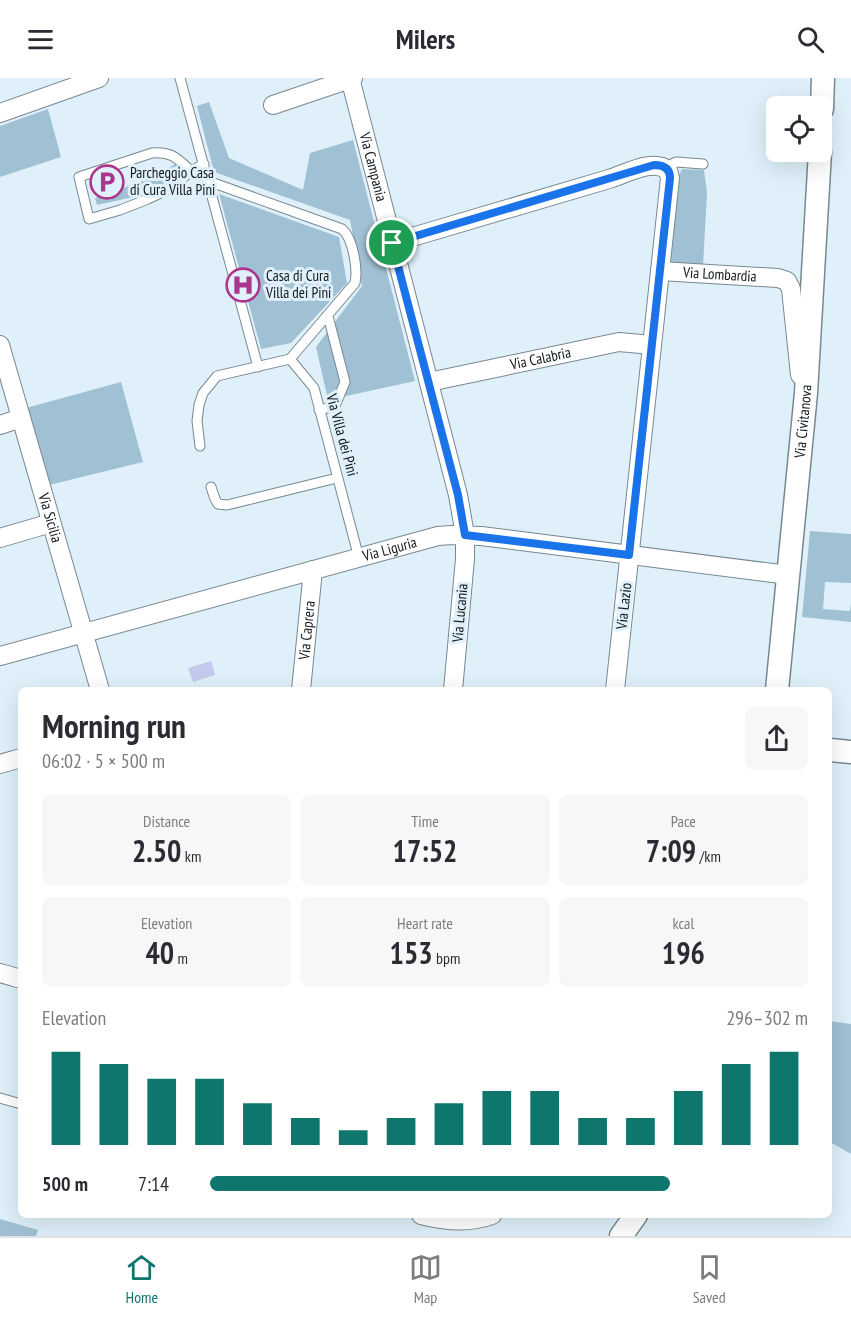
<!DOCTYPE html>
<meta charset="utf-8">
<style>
body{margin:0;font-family:"PT Sans Narrow",sans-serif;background:#f7f7f7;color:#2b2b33;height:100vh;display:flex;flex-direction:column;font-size:22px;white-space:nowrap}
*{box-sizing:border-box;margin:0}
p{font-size:20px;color:#7c7c81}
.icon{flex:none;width:33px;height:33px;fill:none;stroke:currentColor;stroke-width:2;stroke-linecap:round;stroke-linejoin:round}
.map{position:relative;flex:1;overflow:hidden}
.details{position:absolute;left:18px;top:609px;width:814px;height:531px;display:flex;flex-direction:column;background:#fff;border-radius:9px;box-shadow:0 6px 24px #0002}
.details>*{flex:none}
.buttons{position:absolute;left:766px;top:18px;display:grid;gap:12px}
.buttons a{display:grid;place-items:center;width:66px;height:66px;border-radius:9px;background:#fff;box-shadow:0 6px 24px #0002;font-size:30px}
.pin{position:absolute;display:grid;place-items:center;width:51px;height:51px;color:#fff;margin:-26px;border:3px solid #fff;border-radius:50%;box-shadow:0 2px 6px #0007}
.round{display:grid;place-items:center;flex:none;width:63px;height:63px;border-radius:9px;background:#f7f7f7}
.summary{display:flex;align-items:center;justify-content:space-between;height:102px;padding:0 24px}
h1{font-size:33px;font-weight:700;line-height:45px}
.stats{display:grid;grid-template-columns:repeat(3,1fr);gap:9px;height:102px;padding:6px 24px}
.stats div{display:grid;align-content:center;border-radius:9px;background:#f7f7f7;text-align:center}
.stats b{font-size:30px;font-weight:700}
.stats small{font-size:16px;font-weight:400}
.stats p{font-size:16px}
.chart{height:168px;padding:12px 24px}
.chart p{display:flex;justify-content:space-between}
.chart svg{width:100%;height:108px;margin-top:6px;stroke:#0f766e;stroke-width:6}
ul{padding:0 24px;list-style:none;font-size:20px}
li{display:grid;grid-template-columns:96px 72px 1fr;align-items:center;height:45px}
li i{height:15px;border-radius:8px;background:#0f766e}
header{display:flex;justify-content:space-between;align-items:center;height:78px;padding:0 24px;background:#fff;font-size:27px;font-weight:700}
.dock{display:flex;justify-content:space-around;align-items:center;height:84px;border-top:2px solid #e1e1e2;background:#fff;font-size:16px;color:#7c7c81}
.dock a{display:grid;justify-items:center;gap:3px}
.dock .selected{color:#0f766e}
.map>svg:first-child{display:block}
.green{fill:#a0c1d4}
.water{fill:#c3caed}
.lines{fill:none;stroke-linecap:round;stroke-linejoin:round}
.service-casing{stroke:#788891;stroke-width:11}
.minor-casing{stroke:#788891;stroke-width:20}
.tertiary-casing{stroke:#788891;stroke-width:25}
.service{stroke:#fff;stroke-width:9}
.minor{stroke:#fff;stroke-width:18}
.tertiary{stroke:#fff;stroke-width:22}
.route-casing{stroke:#fff;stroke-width:12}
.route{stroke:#1a73e8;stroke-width:8}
.labels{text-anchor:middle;stroke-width:6;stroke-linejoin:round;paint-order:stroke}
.street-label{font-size:15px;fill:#11171b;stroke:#dff0fa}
.poi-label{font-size:15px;fill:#11171b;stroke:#dff0fa;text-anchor:start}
</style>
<header><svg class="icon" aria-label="menu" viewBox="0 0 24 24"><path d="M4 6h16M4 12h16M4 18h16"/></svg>Milers<svg class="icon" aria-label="search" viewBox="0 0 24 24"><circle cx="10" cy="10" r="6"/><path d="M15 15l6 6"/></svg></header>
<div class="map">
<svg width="851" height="1158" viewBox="0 0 851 1158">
<rect width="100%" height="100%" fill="#dff0fa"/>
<path class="green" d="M209 24 229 80 303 112 310 75 353 62 415 303 328 322 316 269 362 208 350 142 214 94 197 28Z
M48 31 61 79 0 99V48Z
M175 86 180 89 181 93 158 110 142 117 97 127 95 120 151 100Z
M682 91 704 92 707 115 703 188 668 186 677 101Z
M219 116 339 159 347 205 291 265 261 271Z
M121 304 143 384 49 407 26 330Z
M810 453 851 456V505L825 504 823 531 850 533 851 525V544L802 539Z
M830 943 851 946V1076L830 1064Z
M0 1141 38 1152 36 1158H0Z"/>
<path class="water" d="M211 583 215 597 193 604 188 590Z"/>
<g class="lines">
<g class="service-casing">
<path id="service" d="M180 0 258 289
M666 89 676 84 703 86
M191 93C177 80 171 73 152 75L79 99 89 141 120 132 148 121 171 110 191 93 204 86
M208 103 342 151C353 160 358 191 355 205L290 281
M290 281 314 310 359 480
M319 332 335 328 345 304 328 238
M200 368 197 343 199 327 203 315 217 298 290 281
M211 409 215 421 218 426 227 427 337 400
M0 1020 21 1026"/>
</g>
<g class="minor-casing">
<g id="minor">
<path id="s1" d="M350 0 458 417 465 457V481L453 612"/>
<path d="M273 27 353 0"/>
<path d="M0 35 99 0"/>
<path d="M392 165 609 101C626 96 652 80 668 92L670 100 615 612"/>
<path id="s2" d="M660 193 778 200 787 203 791 211 800 297"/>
<path id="s3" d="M0 267 100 612"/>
<path id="s4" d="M429 304 619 264 652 267"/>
<path d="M0 347 21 340"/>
<path d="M0 460 51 445"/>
<path id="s5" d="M0 578 438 458 452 457 481 458 788 497"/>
<path id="s6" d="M301 612 313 492"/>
<path d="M0 686 21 680"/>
<path d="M0 895 21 901"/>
<path d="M421 1137C444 1143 468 1146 492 1137"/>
</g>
</g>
<g class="tertiary-casing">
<g id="tertiary">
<path d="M822 31 823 0"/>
<path id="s7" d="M777 612 806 315 820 74"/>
<path d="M830 672 851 674"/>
<path d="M621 1158 636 1137"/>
</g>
</g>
<use href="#service" class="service"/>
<use href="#minor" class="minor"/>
<use href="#tertiary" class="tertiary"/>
</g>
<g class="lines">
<g class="route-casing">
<path id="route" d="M654 87C663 87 670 90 670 100L629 477 465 457 458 417 392 165Z"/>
</g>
<use href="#route" class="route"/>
</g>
<defs>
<g id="parking-ring" transform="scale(1.725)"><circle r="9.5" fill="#dff0fa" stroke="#ac368d" stroke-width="1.5"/><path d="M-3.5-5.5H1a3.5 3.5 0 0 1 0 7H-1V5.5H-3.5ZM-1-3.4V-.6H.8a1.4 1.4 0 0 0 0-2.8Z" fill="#ac368d"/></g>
<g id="hospital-ring" transform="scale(1.725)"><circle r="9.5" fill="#dff0fa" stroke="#ac368d" stroke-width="1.5"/><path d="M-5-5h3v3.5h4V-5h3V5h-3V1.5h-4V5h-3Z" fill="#ac368d"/></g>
</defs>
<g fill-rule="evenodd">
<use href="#parking-ring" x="107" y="104"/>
<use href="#hospital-ring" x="243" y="207"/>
</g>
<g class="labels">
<g class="street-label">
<text dy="5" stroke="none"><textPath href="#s1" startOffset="92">Via Campania</textPath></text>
<text dy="5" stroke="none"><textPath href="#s2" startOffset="60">Via Lombardia</textPath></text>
<text dy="5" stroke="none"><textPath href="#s4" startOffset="114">Via Calabria</textPath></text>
<text dy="5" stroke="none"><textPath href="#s7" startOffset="270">Via Civitanova</textPath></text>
<text transform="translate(342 357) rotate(75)" y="5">Via Villa dei Pini</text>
<text dy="5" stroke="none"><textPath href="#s3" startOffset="180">Via Sicilia</textPath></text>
<text dy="5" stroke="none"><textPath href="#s5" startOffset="404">Via Liguria</textPath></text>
<text transform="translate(624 528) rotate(-84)" y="5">Via Lazio</text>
<text transform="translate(460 535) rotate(-85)" y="5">Via Lucania</text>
<text dy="5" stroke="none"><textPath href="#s6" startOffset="60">Via Caprera</textPath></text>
</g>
<g class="poi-label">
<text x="130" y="100">Parcheggio Casa<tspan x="130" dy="17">di Cura Villa Pini</tspan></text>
<text x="266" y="203">Casa di Cura<tspan x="266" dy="17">Villa dei Pini</tspan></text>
</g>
</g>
</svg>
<div class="buttons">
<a><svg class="icon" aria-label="locate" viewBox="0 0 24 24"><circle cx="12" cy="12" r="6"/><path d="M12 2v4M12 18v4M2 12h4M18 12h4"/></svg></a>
</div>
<div class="pin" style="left:392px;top:165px;background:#1e9e55"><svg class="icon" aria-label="arrive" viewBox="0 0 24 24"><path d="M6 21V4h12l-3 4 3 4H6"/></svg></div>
<section class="details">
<div class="summary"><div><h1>Morning run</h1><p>06:02 · 5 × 500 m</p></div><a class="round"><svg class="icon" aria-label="share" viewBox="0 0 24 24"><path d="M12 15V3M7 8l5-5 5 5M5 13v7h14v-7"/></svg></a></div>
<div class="stats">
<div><p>Distance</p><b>2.50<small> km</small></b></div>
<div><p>Time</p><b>17:52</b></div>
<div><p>Pace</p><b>7:09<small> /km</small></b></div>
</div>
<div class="stats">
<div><p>Elevation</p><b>40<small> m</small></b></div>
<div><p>Heart rate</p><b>153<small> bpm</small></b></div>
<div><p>kcal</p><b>196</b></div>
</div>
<div class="chart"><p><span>Elevation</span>296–302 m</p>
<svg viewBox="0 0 160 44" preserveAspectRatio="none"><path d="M5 44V6M15 44V11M25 44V17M35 44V17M45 44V27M55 44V33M65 44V38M75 44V33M85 44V27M95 44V22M105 44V22M115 44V33M125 44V33M135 44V22M145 44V11M155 44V6"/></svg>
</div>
<ul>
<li><b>500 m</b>7:14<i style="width:77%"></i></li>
</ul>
</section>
</div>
<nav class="dock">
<a class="selected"><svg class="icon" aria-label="home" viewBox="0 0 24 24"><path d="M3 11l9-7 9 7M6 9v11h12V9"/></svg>Home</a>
<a><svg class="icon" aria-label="map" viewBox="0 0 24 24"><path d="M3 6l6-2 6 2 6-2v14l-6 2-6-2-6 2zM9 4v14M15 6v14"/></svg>Map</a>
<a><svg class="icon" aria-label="saved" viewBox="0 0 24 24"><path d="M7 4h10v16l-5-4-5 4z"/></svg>Saved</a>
</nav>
